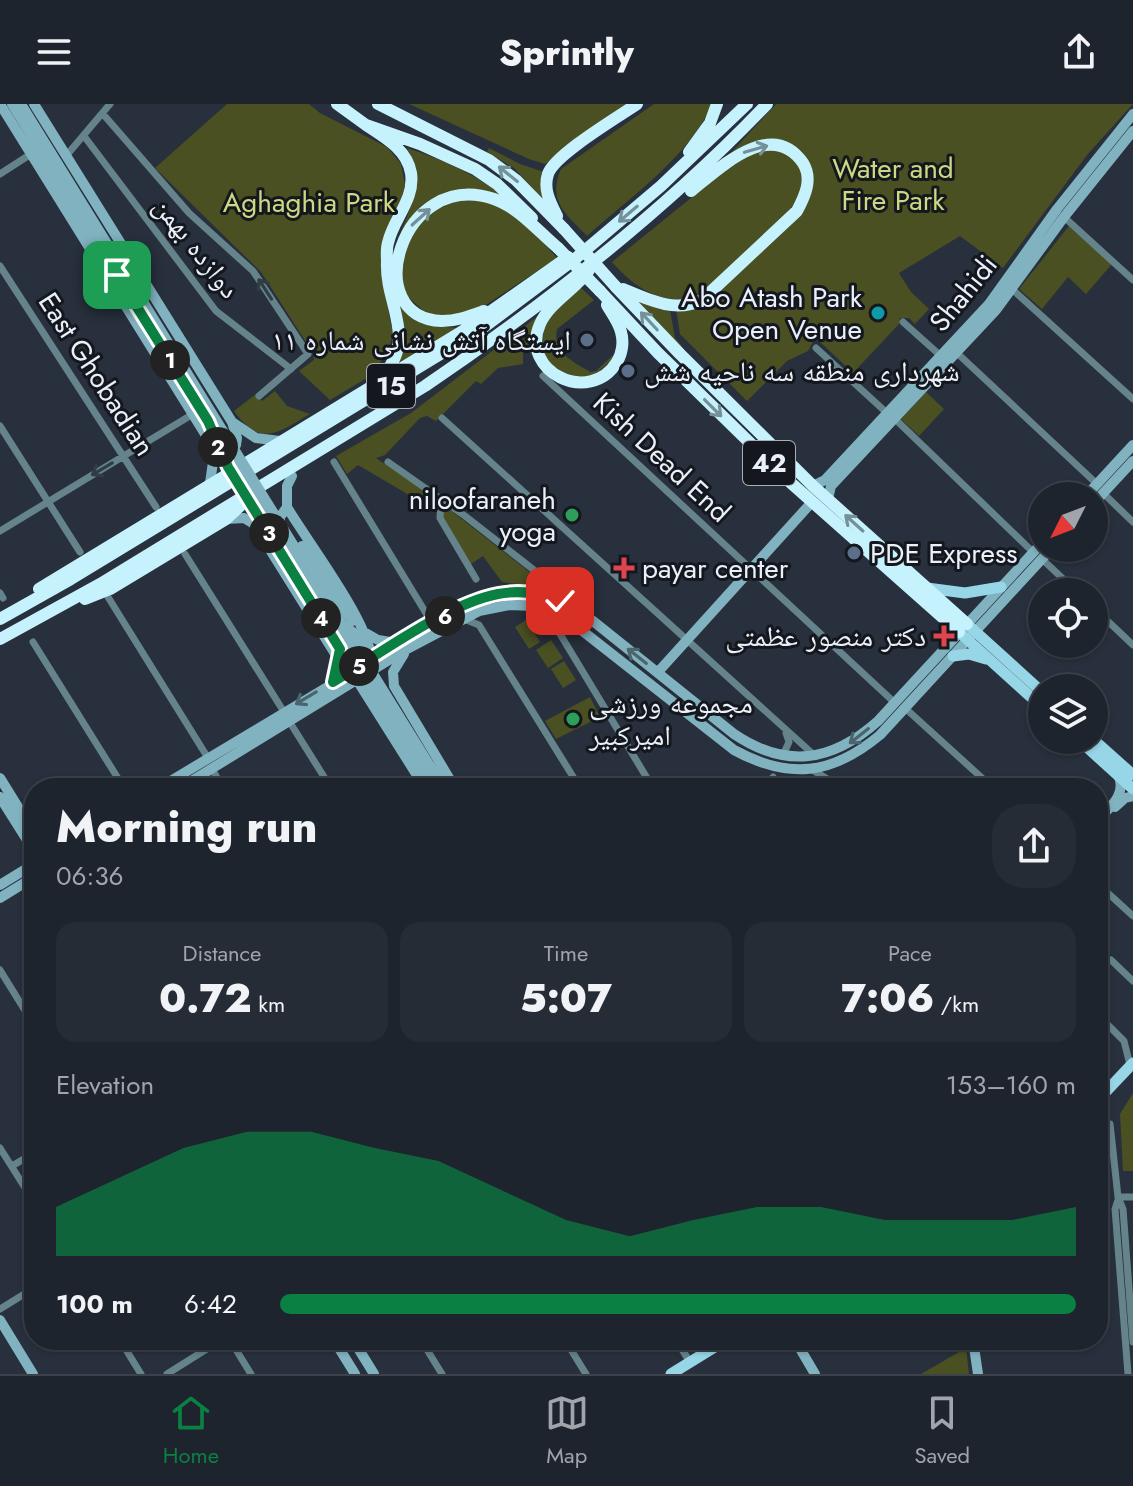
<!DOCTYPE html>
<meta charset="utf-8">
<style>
body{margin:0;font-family:Jost,"Noto Naskh Arabic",sans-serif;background:#262c36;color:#f1f3f6;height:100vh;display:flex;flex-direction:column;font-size:30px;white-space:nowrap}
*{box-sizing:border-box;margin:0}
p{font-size:26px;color:#a1a4aa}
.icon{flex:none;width:44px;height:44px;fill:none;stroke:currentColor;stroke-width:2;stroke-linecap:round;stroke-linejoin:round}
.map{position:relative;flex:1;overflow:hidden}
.sheet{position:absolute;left:24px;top:674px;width:1084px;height:572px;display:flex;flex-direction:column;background:#1e242e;border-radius:32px;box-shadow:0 2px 6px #0004,0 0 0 2px #3c414a}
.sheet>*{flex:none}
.needle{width:52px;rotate:228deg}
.buttons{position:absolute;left:1028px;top:378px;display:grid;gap:16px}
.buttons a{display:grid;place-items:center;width:80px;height:80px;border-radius:50%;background:#1e242e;box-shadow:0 2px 6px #0004,0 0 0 2px #3c414a;font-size:40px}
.pin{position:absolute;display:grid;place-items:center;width:68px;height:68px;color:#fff;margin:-34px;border-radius:16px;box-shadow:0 4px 12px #0006}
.km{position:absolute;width:40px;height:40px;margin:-20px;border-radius:50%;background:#222;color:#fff;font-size:22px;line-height:40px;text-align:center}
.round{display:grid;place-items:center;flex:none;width:84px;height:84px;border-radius:32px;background:#262c36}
.summary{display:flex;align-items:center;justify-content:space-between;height:136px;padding:0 32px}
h1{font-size:44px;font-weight:800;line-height:60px}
.figures{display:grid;grid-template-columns:repeat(3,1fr);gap:12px;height:136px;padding:8px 32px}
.figures div{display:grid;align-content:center;border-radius:20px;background:#262c36;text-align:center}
.figures b{font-size:40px;font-weight:800}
.figures small{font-size:22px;font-weight:400}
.figures p{font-size:22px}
.chart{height:224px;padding:16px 32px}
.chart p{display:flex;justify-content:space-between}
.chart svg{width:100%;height:144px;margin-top:8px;fill:#0b8043;opacity:.7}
ul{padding:0 32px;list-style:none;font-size:26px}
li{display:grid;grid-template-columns:128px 96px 1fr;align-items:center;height:60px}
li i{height:20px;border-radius:10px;background:#0b8043}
header{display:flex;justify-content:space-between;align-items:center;height:104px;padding:0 32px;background:#1e242e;font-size:36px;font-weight:800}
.tabs{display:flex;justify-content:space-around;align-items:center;height:112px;border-top:2px solid #3c414a;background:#1e242e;font-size:22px;color:#a1a4aa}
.tabs a{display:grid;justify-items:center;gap:4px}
.tabs .active{color:#0b8043}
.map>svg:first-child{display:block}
.green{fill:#4a5022}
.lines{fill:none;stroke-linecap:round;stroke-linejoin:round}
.street{stroke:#65838b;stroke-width:7}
.secondary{stroke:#81b2bf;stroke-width:10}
.primary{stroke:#97d6e7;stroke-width:11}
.highway{stroke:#c6f2fe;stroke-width:12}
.secondary-bridge{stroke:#81b2bf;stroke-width:10}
.highway-bridge{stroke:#c6f2fe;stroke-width:12}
.oneway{stroke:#769099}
.oneway2{stroke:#303d44}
.oneway3{stroke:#4a656e}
.route-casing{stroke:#fff;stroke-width:16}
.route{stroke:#0b8043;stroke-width:10}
.culture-dot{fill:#0f9aa8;stroke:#14181e;stroke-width:3}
.service-dot{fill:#5c6f8a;stroke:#14181e;stroke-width:3}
.leisure-dot{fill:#2e9e5b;stroke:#14181e;stroke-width:3}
.health-dot{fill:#e0444e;stroke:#14181e;stroke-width:3}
.labels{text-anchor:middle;stroke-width:6;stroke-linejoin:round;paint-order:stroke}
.shield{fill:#14181e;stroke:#aaafb7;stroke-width:2}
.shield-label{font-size:26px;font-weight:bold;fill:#eaf0f9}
.park-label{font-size:28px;fill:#ccd882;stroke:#14181e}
.street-label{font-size:28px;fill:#eaf0f9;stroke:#14181e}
.poi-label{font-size:28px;fill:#eaf0f9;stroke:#14181e;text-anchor:end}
</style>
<header><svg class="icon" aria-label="menu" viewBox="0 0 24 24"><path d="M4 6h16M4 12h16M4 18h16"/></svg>Sprintly<svg class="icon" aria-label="share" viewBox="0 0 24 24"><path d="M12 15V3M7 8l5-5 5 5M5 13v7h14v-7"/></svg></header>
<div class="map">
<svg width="1133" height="1270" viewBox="0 0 1133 1270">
<rect width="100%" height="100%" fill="#28303d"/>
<path class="green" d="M227 0H309L320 9 387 43 401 60 405 81 382 176 393 229 389 245 372 271 330 296 299 267 314 256 313 249 261 168 155 64Z
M409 0H631L545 60 529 55Z
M654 0H712C690 52 628 95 587 132 566 110 547 97 561 65Z
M776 0H1133L1087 51 1003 164 960 132 899 169 911 188 929 205 915 220 909 214H900L899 220 853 269 819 237 814 236 808 247 787 257 747 297 680 230 676 205 702 201 717 190 802 108 806 55C782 24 759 35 730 50Z
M407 44C447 57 481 73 514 100L466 89 406 124 397 184 438 222 457 224 396 263 392 151 412 100 413 57Z
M489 44 520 60 544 68 549 102 514 64 487 48Z
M780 44 798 59 802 68V87L792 108 700 192C663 203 636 185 612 158L739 55 754 47Z
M456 95 489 96 525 118 557 154 478 206 442 214 425 208 408 193 402 182 401 156 423 112Z
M1069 122 1112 160 1086 190 1068 173 1042 205 1019 185Z
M580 183 594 196 557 225C552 248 573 258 591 268L596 267 612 252 614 254 590 275 554 267 541 246 545 218Z
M634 193 670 206 675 234 681 241V244Z
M538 212 533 240 536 259 530 248 523 249V260L498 264 481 280 476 277 436 317 427 312 420 314 385 351 376 354 439 397 433 405 358 361 347 370 336 352 411 309Z
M275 287 287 302 310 310C278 329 261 344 234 307L256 290 262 297Z
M926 288 944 305 919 332 901 315Z
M445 402 546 481 548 484 502 478 483 452 471 460 442 413Z
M526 516 540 538 529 545 515 523Z
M551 536 563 554 548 564 536 546Z
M564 557 576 576 563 584 551 565Z
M590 593 600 613 556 635 545 617Z
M777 672H814L830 680 827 684H784Z
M1133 989V1067H1123L1120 1010Z
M966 1244 969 1270H921Z"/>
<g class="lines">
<path class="street" d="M103 10 189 109 253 167 308 250 259 292
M84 32 216 207 291 265
M66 52 110 0
M0 70 31 50
M1064 113 1133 176
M0 162 156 403
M1013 186 1133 295
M903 218 942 253
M816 244 888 310
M957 249 1097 380
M543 272 895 599
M442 314 814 651
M895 315 1033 448
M0 322 80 448
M334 358 432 519
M388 358 465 412 562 488 569 501
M1103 389 1133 418
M441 396 440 414 476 475
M0 427 193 310
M185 450 284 608
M1042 455 1077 488
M0 489 3 494
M108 493 208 654
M1094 504 1133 541
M464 515 479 521 580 684
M554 520 653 684
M33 538 124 684
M905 604 993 684
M289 617 331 684
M783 651 789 638 786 629
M212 665 223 684
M811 665 842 684
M773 673 779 684
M1098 780 1133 812
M1111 856 1133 877
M0 866 34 921
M1098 911 1124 937 1130 961
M1110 1020 1118 1093 1123 1105 1133 1238
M0 1044 34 1098
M12 1062 34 1049
M1118 1093H1133
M1118 1096 1115 1105 1128 1270
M0 1205 34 1184
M120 1236 141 1270
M230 1236 251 1270
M421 1236 442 1270
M565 1236 586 1270
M676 1236 690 1258
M167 1270 221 1236"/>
<path class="secondary" d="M0 0 207 333 221 350 228 349 236 341 237 334 232 318
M12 0 117 171
M21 0 124 167
M34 0 232 318 256 334 280 337
M209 339 213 358 210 379
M292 372 287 382V403C306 436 375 525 371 559
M813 382 825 376 989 200 1057 105 1133 10
M1086 392 1133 341
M828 395 831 382 996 206 1064 113 1133 27
M1094 399 1133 357
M226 415 244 414 254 420 339 556
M279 422 280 413 287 403
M302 442 352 517
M284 454 343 549 350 553 358 549C366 536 354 528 344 522
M364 528 378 536 396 539
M404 550 393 568 394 582 455 684
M658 568 812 398
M357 576 425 684
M430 662 444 684
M423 666 434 684
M0 674 34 729
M159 684 454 507C508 479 544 484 593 517L734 630C786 665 832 658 878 617L1042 439
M180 684 407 545 479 507 510 501 533 502 552 509 580 525 734 646C789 676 832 671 880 631L1052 444
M0 693 34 747
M1115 703 1125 694 1133 692
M1098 716C1110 703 1126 691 1119 673
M0 781 34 760
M0 794 34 773
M0 1216 33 1270
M334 1236 355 1270
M353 1236 374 1270
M795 1236 815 1270
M973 1236 978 1270"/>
<path class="primary" d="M927 484 965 489 1001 483
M967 520 1042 588
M959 528 1042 603
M953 552 969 550 986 555
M1079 636 1133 685
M1094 636 1133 671
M1098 996 1133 959
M671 1270 726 1236"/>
<path class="highway" d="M337 0 366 21 420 40 475 65 497 80 532 114
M378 0 489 56 516 76 564 125
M366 21C384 33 407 45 411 69 415 96 393 115 388 139 386 145 387 152 387 158 385 200 417 233 384 270
M689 48 710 19 717 0
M557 112C550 98 543 85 548 70 554 51 618 13 637 0
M589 166C576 185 549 199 540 220 519 268 590 302 617 258 622 250 624 238 621 228 619 219 612 210 607 201
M616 183 680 250 813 382 967 520
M623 185C649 196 675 209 702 196L797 107C805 92 813 75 803 59 771 13 719 65 691 87
M600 187 658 249 791 379 959 528
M484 207C470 212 457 217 442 217 358 215 400 63 494 95 518 103 539 128 558 144
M39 485 463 227 568 153
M85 495 110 485 226 415 240 402
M0 515 71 475 480 226 576 154 661 82 747 0
M0 535 100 480 425 282C547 199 665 107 767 0"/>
<path class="secondary-bridge" d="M124 167 430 662
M117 171 423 666"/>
<path class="highway-bridge" d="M564 125 616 183
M558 144 600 187"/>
</g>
<defs><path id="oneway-shaft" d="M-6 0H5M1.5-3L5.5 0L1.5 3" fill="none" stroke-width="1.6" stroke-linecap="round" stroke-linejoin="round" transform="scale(2)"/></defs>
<g class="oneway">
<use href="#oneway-shaft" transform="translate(756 45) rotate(-16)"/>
<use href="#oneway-shaft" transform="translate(508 70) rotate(-141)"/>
<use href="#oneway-shaft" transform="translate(628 110) rotate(140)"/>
<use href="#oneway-shaft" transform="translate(421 113) rotate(-42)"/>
<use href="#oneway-shaft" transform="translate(649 217) rotate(-133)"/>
<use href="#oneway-shaft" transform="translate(713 304) rotate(45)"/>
<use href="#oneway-shaft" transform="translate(854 419) rotate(-138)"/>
</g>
<g class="oneway2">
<use href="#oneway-shaft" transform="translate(265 185) rotate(-123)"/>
<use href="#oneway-shaft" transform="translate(102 365) rotate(149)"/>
</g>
<g class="oneway3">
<use href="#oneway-shaft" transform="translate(637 552) rotate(-142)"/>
<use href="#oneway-shaft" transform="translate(306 594) rotate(149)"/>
<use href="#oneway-shaft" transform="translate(859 632) rotate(142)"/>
</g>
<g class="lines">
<g class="route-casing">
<path id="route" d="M117 171 208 317 228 363 340 545 333 578C378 551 449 499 498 490 519 486 541 489 560 497"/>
</g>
<use href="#route" class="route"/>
</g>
<circle class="culture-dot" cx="878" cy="209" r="8"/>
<g class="service-dot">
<circle cx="587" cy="236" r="8"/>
<circle cx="628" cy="267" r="8"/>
<circle cx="854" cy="449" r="8"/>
</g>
<g class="leisure-dot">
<circle cx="572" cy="411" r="8"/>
<circle cx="573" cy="615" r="8"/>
</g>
<g class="health-dot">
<path d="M620 452h8v8h8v8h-8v8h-8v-8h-8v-8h8z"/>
<path d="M940 520h8v8h8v8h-8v8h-8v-8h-8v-8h8z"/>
</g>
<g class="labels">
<g class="shield">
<rect x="367" y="260" width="48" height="44" rx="6"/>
<rect x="743" y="337" width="52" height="44" rx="6"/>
</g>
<g class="shield-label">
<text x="391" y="291">15</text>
<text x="769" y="368">42</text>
</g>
<g class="park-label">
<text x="893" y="74">Water and<tspan x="893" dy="32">Fire Park</tspan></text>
<text x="309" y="108">Aghaghia Park</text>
</g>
<g class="street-label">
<text transform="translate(197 143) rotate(52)" y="10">دوازده بهمن</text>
<text transform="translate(963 189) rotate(-51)" y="10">Shahidi</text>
<text transform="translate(97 270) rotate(57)" y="10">East Ghobadian</text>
<text transform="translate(662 353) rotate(43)" y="10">Kish Dead End</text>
</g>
<g class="poi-label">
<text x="862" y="203">Abo Atash Park<tspan x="862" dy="32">Open Venue</tspan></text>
<text x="571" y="246">ایستگاه آتش نشانی شماره ۱۱</text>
<text x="644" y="277" text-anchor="start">شهرداری منطقه سه ناحیه شش</text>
<text x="556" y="405">niloofaraneh<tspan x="556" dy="32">yoga</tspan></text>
<text x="870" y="459" text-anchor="start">PDE Express</text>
<text x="642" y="474" text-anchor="start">payar center</text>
<text x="926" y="542">دکتر منصور عظمتی</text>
<text x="589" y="609" text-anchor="start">مجموعه ورزشی<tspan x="589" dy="32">امیرکبیر</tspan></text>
</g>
</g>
</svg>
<div class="buttons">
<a><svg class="needle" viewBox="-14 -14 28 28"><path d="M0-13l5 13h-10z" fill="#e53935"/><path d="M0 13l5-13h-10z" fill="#a1a4aa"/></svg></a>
<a><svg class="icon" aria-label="locate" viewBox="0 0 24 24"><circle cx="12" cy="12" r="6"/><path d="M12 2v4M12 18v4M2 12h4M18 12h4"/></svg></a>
<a><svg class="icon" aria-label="layers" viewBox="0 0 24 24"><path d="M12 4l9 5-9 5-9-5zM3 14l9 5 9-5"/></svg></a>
</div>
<div class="pin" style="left:117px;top:171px;background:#1e9e55"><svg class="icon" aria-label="arrive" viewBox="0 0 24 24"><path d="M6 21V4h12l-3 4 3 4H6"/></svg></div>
<div class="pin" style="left:560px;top:497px;background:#d93025"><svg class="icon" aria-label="check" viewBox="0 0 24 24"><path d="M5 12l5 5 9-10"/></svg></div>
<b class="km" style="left:170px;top:256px">1</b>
<b class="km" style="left:218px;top:343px">2</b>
<b class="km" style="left:269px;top:429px">3</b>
<b class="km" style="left:321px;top:514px">4</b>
<b class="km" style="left:359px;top:562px">5</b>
<b class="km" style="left:445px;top:512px">6</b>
<section class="sheet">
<div class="summary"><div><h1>Morning run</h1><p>06:36</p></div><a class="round"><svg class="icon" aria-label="share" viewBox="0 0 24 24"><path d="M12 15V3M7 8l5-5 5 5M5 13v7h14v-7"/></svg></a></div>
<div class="figures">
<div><p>Distance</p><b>0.72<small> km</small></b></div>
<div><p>Time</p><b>5:07</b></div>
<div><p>Pace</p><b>7:06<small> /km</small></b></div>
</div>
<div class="chart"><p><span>Elevation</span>153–160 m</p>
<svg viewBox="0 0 160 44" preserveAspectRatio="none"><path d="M0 44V29L10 20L20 11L30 6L40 6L50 11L60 15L70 24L80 33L90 38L100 33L110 29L120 29L130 33L140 33L150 33L160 29V44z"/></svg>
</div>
<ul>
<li><b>100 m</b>6:42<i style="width:100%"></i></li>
</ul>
</section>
</div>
<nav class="tabs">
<a class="active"><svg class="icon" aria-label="home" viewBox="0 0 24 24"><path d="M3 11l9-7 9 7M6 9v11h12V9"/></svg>Home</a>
<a><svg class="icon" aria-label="map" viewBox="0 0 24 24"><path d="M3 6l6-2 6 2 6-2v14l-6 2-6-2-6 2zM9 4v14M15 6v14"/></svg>Map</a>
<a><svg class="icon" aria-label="saved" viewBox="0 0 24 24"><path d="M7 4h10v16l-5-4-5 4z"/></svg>Saved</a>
</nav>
